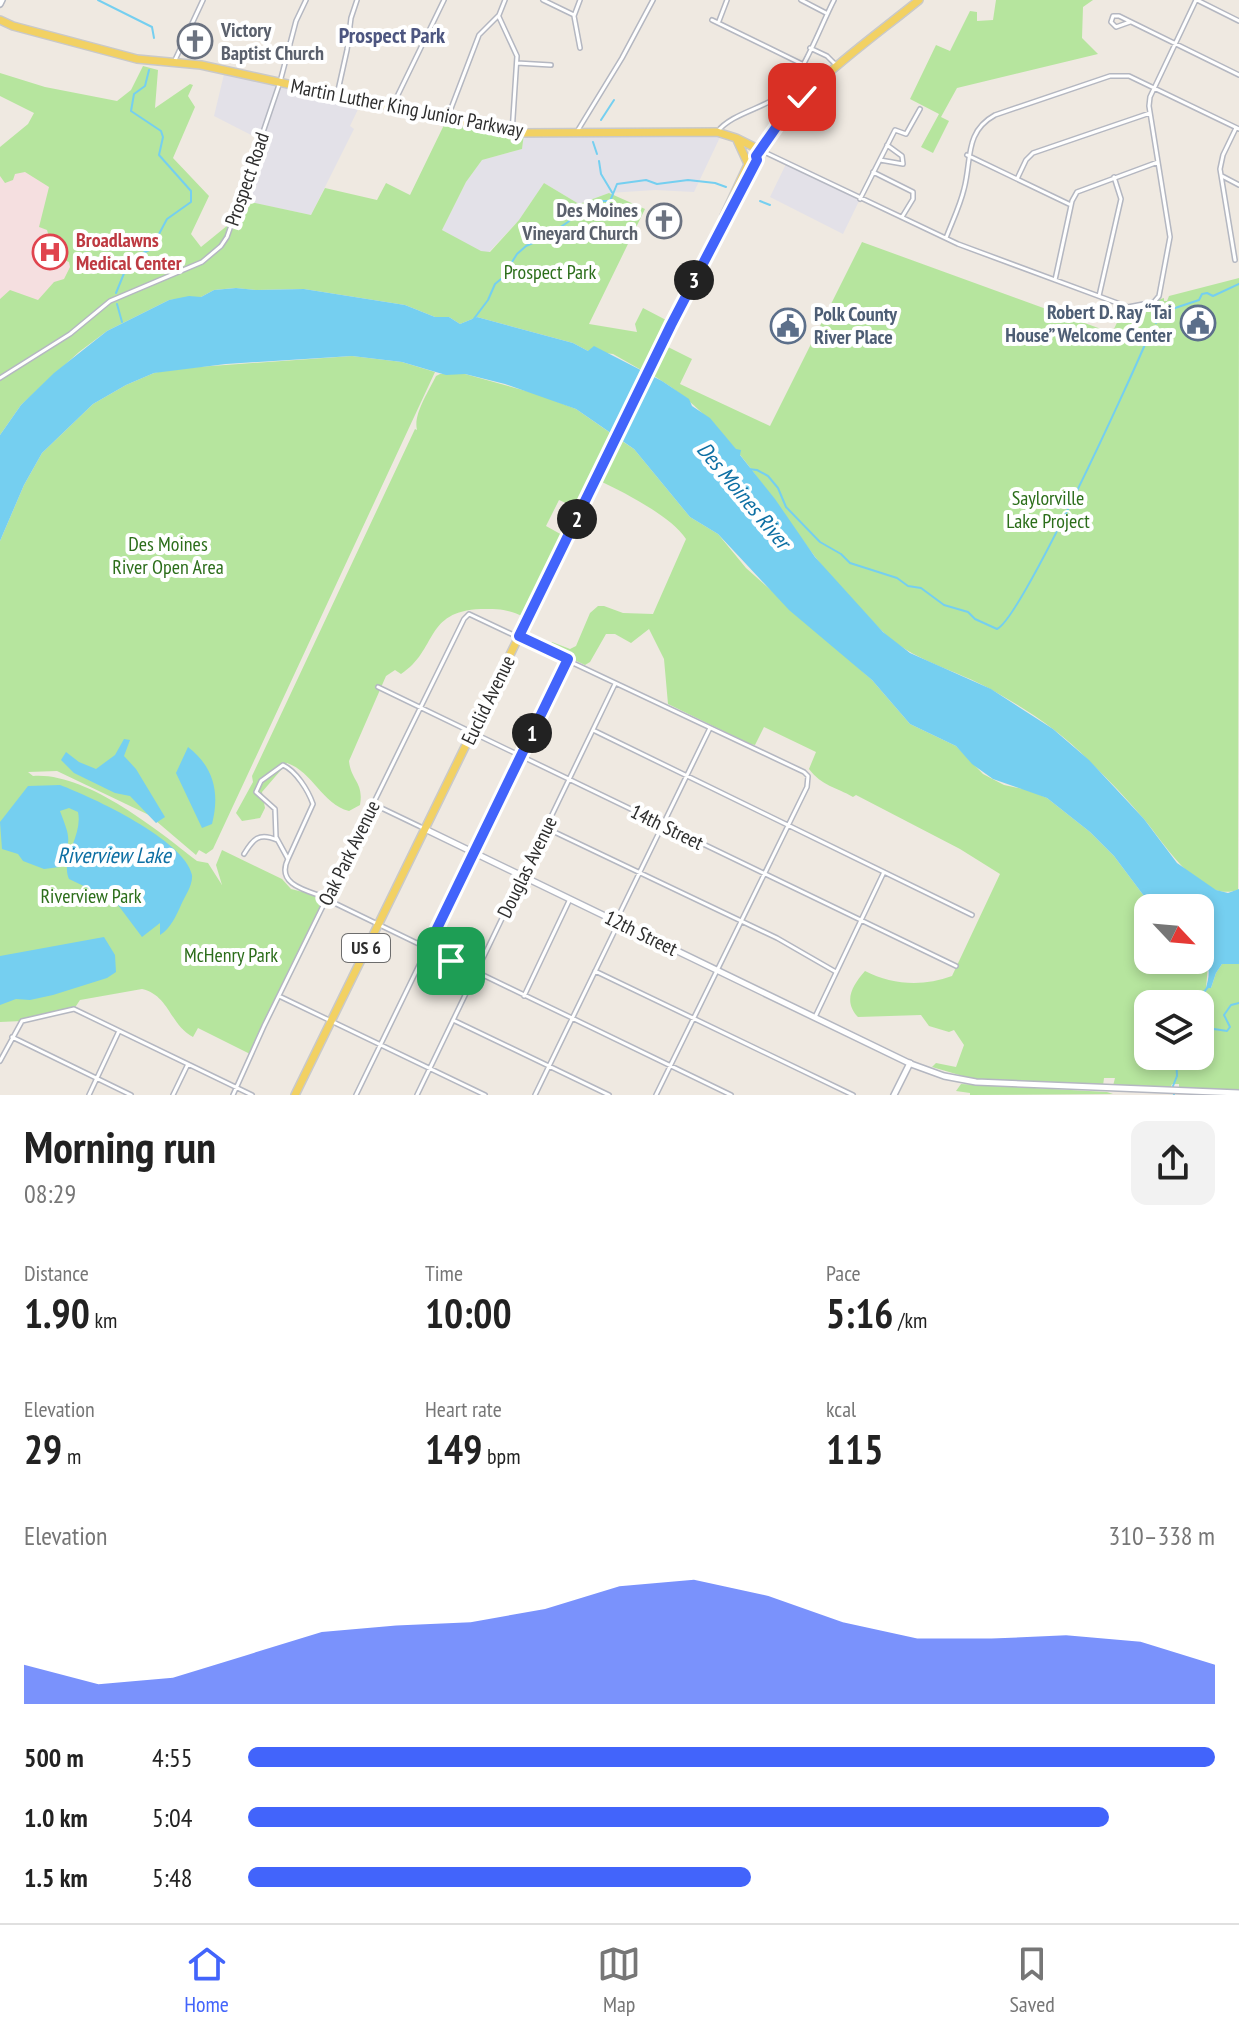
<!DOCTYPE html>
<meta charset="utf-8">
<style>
body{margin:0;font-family:"PT Sans Narrow",sans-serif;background:#f2f2f2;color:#222;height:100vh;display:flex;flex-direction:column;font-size:30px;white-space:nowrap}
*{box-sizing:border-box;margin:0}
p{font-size:26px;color:#767676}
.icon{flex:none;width:44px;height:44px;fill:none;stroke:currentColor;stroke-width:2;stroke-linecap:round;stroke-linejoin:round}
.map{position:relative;height:1095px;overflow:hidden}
.side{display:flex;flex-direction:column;background:#fff;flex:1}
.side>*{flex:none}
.needle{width:52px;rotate:116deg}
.tools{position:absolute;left:1134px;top:894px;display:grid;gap:16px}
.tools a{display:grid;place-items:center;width:80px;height:80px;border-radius:16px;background:#fff;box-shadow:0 4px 12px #0003;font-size:40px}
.pin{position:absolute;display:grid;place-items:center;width:68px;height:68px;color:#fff;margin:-34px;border-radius:16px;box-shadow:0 4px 12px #0006}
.km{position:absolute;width:40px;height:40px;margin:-20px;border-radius:50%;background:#222;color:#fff;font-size:22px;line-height:40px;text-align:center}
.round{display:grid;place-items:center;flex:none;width:84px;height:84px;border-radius:16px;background:#f2f2f2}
.head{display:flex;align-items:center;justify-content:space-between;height:136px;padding:0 24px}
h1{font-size:44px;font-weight:700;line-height:60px}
.stats{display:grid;grid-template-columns:repeat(3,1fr);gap:12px;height:136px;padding:8px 24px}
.stats div{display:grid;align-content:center}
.stats b{font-size:40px;font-weight:700}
.stats small{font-size:22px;font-weight:400}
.stats p{font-size:22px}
.chart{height:224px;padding:16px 24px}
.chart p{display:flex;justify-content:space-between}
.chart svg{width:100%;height:144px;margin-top:8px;fill:#4264fb;opacity:.7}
ul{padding:0 24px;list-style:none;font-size:26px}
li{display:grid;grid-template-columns:128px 96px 1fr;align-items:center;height:60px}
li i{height:20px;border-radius:10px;background:#4264fb}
.tab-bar{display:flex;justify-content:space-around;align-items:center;height:112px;border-top:2px solid #e0e0e0;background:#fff;font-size:22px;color:#767676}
.tab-bar a{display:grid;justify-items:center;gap:4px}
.tab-bar .active{color:#4264fb}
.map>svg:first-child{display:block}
.industrial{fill:#e3e1e8}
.medical{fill:#f5dfe0}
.green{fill:#b6e59e;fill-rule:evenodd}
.water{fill:#75cff0}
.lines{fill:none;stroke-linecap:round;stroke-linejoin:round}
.stream{stroke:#75cff0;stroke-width:2}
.minor-casing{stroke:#b4b7c1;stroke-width:6}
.tertiary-casing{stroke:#b4b7c1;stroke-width:8}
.secondary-casing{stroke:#b4b7c1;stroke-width:8}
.primary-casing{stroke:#c9c9c9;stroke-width:10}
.minor{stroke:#fff;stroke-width:3}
.tertiary{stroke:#fff;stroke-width:5}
.secondary{stroke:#fff;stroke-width:5}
.primary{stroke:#f2d163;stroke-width:7}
.route-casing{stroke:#fff;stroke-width:16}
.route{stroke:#4264fb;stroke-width:10}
.labels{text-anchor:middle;stroke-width:8;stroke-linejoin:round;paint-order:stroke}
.shield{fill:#fff;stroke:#6d6d6d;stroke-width:2}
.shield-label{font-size:18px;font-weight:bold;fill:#2e2e2e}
.worship-label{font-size:20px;font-weight:bold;fill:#5b616d;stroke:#fff;text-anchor:start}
.street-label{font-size:20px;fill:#2e2e2e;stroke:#fff}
.health-label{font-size:20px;font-weight:bold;fill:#be3a42;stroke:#fff;text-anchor:start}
.park-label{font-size:20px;fill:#2c6e1b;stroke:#fff}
.service-label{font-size:20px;font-weight:bold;fill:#4e5e75;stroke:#fff;text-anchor:end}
.neighbourhood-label{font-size:22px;font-weight:bold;fill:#4d5680;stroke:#fff}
.water-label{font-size:22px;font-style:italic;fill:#0d6fa3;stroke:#fff}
</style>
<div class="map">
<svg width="1239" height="1095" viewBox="0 0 1239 1095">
<rect width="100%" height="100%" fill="#efe9e1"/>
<path class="industrial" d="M225 70 362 101 350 126 354 129 311 215 240 200 261 140 214 116Z
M722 133 694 192 655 190 609 193 579 204 544 183 519 220 489 252H481L442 230 466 182 482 160 522 149 524 134Z
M786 164 860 199 843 234 770 197Z"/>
<path class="medical" d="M0 152 111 210 88 295 0 358Z"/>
<path class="green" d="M996 0H1093L1083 7 1082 38 1098 54 957 88 941 117 949 121 933 153 921 147 939 114 910 99 936 45 950 51 970 11 977 12V21L993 20Z
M143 66 158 70 155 108 190 84 193 85 188 96 195 107 173 158 209 196 191 234 201 247 228 225 236 199 311 215 325 188 377 200 386 183 410 195 444 125 452 127 455 121 524 134 522 149 482 160 466 182 442 230 481 251 490 252 519 220 544 183 579 204 609 193 645 209 589 324 637 332 635 324 643 308 666 320 643 371 613 354 588 351 573 343 477 317 460 324 449 317H435L405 305 304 289 256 290 235 288 214 290 201 297 169 300 107 331 79 352 21 405 0 435V299L10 290 38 300 54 282 64 279 70 267 69 262 62 259 63 257 53 251 47 230 39 227 49 187 25 172 15 174 13 180 5 183 0 176V147L28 124 34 113 0 96V73L45 87 117 101 131 90Z
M862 242 1112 333 1125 306 1134 307 1164 298V301H1167L1169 296 1239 278 1238 890C1199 903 1164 842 1143 818 1126 798 1108 779 1089 761 1062 732 1026 709 992 690 955 669 911 661 881 630 859 607 835 583 816 558 765 492 727 420 654 376L668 347 692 359 680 384 770 426Z
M352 356 402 362 435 372 213 849 206 854 199 850 196 855 149 815 57 771 28 772 33 776C86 772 156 829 197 861L208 863 222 885 216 865 222 850 282 879 291 889 327 898 250 1054 198 1028 193 1037C170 1025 169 995 142 989L80 1000 74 1009 22 1021 0 1022V541L24 485 42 453 93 404 126 385 154 373 170 369Z
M440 374H465L537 394 576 409 612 434 575 507 559 500 546 526 564 536 524 617C508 609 499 609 481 609 424 611 438 650 401 674L395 670 386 676 349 761C351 781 364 782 360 805L349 811C322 804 313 772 287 763L262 792 265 808 260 818 242 821 236 813 253 782 252 776 415 429 417 430C413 414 429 391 436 376Z
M622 441 634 449 690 517 718 534 746 568 872 680 910 724 956 746 983 774 1004 785 1028 790 1047 798 1090 832 1114 856 1153 908H1148V960H1200V957L1208 965 1206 988H1211L1216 973 1222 964H1239V1090L1179 1089V1084H1172L1170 1089 1113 1086 1115 1078H1104L1103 1086 973 1079 932 1067 936 1063 956 1067 964 1045 954 1030 949 1032 929 1026 921 1015 858 1017C843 1001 852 986 865 971 892 985 923 987 952 976L1000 874 960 849 856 795 853 797C836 787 822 786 809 769L816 752 764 727 755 745 750 744 668 704 664 659 649 629 631 643 615 634H606L590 662 585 665 547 647 552 642 570 649 576 646 590 613 598 606H604L623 613 653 614 686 539C671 516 625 493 600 481ZM1148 1004H1200V1056H1148Z
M961 1084 1107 1092 1113 1094 970 1095V1093L956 1091Z"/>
<path class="water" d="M236 288 256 290 304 289 405 305 435 317H449L460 324 477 317 573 343 588 351 594 346 662 381 689 399 692 406 710 418 736 449 741 450 740 455 775 499 815 557 883 632 910 653 991 689 1053 729 1089 760 1144 819 1177 863 1216 890 1228 893 1239 889V964H1222L1216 973 1211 988H1206C1209 976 1212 965 1200 957V908H1153L1114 856 1090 832 1047 798 993 779 972 764 956 746 910 724 872 680 789 610 718 534 690 517 634 449 576 409 505 384 465 374 446 375 402 362 352 356 226 364 154 373 126 385 93 404 42 453 24 485 0 541V435L21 405 54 373 107 331 169 300 189 296 201 297 214 290Z
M124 739 130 740 124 756 136 769 165 817 156 823 130 796 115 793 74 773 61 760 66 752 79 762 96 769 115 755Z
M188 747C214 767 220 793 212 824L202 828 176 773Z
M60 785C92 797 185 840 192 875 193 885 185 896 181 905 176 916 171 928 160 935V923L142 937 115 901 69 879C60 858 83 836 78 812L69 808 60 811C70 838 72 838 60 867L44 869 23 861 18 854 2 849 0 822 28 786Z
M104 937 115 955 116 972 107 978 53 995 30 1000 16 999 0 1005V956Z"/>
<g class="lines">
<path class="stream" d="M98 0 152 27 154 38
M601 120 614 100
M593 142 597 154
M613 194 617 184 646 180 657 184 688 180 715 183 726 187
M760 201 770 205
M507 270 517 254 526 246 544 238 568 222 576 214 593 208 601 201H610L613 194 601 174 599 161
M116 293 127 266 139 255 151 249 167 219 191 202V191L159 155 163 137 161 131 131 111 134 94 145 86 149 70
M117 304 122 322
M473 320 488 300 495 284 501 279
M1156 323 1160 313 1199 300 1202 294 1207 293 1213 296 1239 284
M748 469 757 470 768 476 778 488 786 507 820 542 841 554 850 563 897 578 908 586 921 588 944 605 968 612 975 619 997 629C1022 617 1133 374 1149 335
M1194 1004 1208 987
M1200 1033 1214 1029 1227 1031 1230 1027 1224 1015 1231 1005 1239 1003
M1174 1095 1173 1086 1177 1076 1176 1056"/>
<g class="minor-casing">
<path id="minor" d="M543 0 574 15
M801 0 826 13
M1197 0 1239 21
M499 17 517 56 512 133
M712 20 802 64
M719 21 727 0
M1130 22 1116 27 1111 22 1113 16H1119L1239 75
M580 48 574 16 580 0
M810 48 827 56 836 65
M175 60 203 0
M517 63 551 65
M337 95 347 50 351 18 357 0
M392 107 444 0
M447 119 479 35 499 15 505 0
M578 130 622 58 653 0
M717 132C732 113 763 109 782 94 804 74 820 27 834 0
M760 150 958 244 1128 307 1154 302 1159 296 1170 237 1149 106 1150 97 1196 0
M967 155 1071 205
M880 160 903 164 902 156 887 145
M873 172 913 192V199L902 217
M1222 176 1239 185
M1017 179 1026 160 1033 153 1150 113
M860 199 895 130 906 134 920 109
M946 238C952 222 960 206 964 189 972 160 964 132 995 115L1110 76H1129L1239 129
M1235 260 1220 169 1223 155 1236 128
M1055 280 1072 201 1077 192 1158 162
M1099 296 1121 199 1114 177
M0 378 70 334 110 301 202 262 221 246 227 237 240 200 280 82 296 21 306 0
M378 687 956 966
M593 730 972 915
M373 804 423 828
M546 828 777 938 836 972
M244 854C253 839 259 832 277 840
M288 859 313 804C308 790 296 771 283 765L261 781 256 792 275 809 276 837 288 859C275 885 308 891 327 898
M326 899 731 1095
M616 921 710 728
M595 971 853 1095
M279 996 485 1095
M524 996 570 899
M815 1017 884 872
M453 1020 609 1095
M12 1037 131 1095
M0 1061 22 1021 74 1009 252 1095
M89 1095 119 1031
M173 1095 188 1064
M233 1095 264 1026 464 619 469 614 804 772 808 776 807 787 656 1095
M356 1095 568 659
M417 1095 615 684
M535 1095 619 922"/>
</g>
<g class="tertiary-casing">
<path id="tertiary" d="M894 1095 910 1063"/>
</g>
<g class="secondary-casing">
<path id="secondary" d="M0 4 2 0
M425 829 911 1064 944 1076 976 1082 1239 1093"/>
</g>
<g class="primary-casing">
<path id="primary" d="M0 20 13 26 137 59 201 65 512 133 717 132 736 138 760 150
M737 140 748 164
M725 219 724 216 751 158 756 156
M295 1095 671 325 757 160 756 156C796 90 860 48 919 0"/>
</g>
<use href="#minor" class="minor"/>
<use href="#tertiary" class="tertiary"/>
<use href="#secondary" class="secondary"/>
<use href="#primary" class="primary"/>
</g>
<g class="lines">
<g class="route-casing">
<path id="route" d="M451 961 427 949 568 659 519 636 671 325 757 160 756 156 777 126 802 97"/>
</g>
<use href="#route" class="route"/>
</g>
<defs>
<g id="church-ring" transform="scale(1.8)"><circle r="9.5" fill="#fff" stroke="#6b7280" stroke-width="1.5"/><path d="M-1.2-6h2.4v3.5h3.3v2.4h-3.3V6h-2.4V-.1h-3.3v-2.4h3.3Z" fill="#6b7280"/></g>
<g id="hospital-ring" transform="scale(1.8)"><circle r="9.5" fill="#fff" stroke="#e0444e" stroke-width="1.5"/><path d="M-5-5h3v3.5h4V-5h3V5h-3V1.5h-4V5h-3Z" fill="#e0444e"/></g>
<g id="civic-ring" transform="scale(1.8)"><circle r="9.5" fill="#fff" stroke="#5c6f8a" stroke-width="1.5"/><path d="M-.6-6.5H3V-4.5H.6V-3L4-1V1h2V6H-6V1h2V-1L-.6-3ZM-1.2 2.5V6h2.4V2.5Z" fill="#5c6f8a"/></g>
</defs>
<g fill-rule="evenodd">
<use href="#church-ring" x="195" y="41"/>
<use href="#church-ring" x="664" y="221"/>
<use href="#hospital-ring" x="50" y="252"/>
<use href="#civic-ring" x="1198" y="323"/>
<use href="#civic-ring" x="788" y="326"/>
</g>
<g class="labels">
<rect class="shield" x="342" y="934" width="48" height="28" rx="6"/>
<g class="shield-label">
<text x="366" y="954">US 6</text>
</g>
<g class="worship-label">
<text x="221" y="37">Victory<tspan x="221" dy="23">Baptist Church</tspan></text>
<text x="638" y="217" text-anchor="end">Des Moines<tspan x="638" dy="23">Vineyard Church</tspan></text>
</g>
<g class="street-label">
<text transform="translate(407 108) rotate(11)" y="7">Martin Luther King Junior Parkway</text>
<text transform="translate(247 179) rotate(-71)" y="7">Prospect Road</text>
<text transform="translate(488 700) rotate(-64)" y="7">Euclid Avenue</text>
<text transform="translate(667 827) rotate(26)" y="7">14th Street</text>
<text transform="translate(349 853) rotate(-64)" y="7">Oak Park Avenue</text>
<text transform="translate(527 867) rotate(-64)" y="7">Douglas Avenue</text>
<text transform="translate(641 933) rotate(26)" y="7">12th Street</text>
</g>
<g class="health-label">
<text x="76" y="247">Broadlawns<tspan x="76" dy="23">Medical Center</tspan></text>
</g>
<g class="park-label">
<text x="550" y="279">Prospect Park</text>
<text x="1048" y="505">Saylorville<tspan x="1048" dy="23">Lake Project</tspan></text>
<text x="168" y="551">Des Moines<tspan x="168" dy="23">River Open Area</tspan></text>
<text x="91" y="903">Riverview Park</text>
<text x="231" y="962">McHenry Park</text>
</g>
<g class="service-label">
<text x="1172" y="319">Robert D. Ray “Tai<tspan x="1172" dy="23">House” Welcome Center</tspan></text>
<text x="814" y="321" text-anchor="start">Polk County<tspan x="814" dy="23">River Place</tspan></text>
</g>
<g class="neighbourhood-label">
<text x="392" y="43">Prospect Park</text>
</g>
<g class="water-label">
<text transform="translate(744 495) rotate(50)" y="8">Des Moines River</text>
<text x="114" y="863">Riverview Lake</text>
</g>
</g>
</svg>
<div class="tools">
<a><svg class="needle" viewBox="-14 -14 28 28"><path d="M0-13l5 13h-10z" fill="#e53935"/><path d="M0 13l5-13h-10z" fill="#767676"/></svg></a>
<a><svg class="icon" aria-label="layers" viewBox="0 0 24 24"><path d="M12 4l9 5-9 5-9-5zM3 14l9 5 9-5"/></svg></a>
</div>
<div class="pin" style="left:451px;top:961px;background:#1e9e55"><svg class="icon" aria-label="arrive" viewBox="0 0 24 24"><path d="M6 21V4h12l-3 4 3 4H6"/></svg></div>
<div class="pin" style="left:802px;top:97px;background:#d93025"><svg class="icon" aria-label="check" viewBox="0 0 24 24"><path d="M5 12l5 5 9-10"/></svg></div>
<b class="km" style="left:532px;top:733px">1</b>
<b class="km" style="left:577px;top:519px">2</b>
<b class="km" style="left:694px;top:280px">3</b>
</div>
<section class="side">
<div class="head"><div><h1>Morning run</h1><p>08:29</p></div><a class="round"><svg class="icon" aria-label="share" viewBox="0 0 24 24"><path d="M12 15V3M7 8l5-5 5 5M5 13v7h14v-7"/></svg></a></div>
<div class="stats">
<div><p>Distance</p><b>1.90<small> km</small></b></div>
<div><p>Time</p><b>10:00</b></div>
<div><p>Pace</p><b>5:16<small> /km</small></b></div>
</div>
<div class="stats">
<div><p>Elevation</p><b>29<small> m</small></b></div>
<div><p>Heart rate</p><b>149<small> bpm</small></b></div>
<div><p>kcal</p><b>115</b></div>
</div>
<div class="chart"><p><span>Elevation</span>310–338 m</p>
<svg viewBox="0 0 160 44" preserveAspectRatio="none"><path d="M0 44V32L10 38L20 36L30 29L40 22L50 20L60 19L70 15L80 8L90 6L100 11L110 19L120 24L130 24L140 23L150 25L160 32V44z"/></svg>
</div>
<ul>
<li><b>500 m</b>4:55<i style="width:100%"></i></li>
<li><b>1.0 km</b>5:04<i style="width:89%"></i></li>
<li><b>1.5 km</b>5:48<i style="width:52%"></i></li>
</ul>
</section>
<nav class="tab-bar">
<a class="active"><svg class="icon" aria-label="home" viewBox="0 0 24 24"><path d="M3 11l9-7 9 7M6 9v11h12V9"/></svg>Home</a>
<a><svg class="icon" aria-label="map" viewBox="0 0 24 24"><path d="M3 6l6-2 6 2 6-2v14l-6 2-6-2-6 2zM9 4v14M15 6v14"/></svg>Map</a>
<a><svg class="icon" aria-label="saved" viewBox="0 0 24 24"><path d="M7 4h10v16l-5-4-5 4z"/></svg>Saved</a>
</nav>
